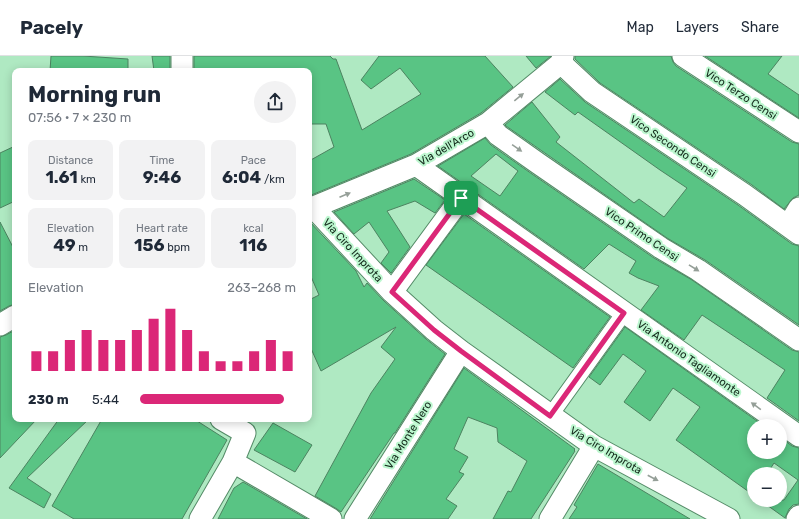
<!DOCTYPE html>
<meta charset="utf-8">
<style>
body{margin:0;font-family:Rubik,sans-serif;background:#f2f2f3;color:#1f2937;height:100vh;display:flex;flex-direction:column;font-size:15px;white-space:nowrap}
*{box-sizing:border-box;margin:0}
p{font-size:13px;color:#747a83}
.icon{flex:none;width:22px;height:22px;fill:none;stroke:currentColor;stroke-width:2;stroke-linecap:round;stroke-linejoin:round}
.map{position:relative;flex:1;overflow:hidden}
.panel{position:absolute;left:12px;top:12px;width:300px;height:354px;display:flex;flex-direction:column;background:#fff;border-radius:8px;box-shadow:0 2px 10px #0003}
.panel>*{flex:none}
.controls{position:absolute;left:747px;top:363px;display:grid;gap:8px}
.controls a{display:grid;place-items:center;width:40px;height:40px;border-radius:50%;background:#fff;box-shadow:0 2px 10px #0003;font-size:20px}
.pin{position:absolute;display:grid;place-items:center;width:34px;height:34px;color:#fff;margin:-17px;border-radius:8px;box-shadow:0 2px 6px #0006}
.round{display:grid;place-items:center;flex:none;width:42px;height:42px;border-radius:21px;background:#f2f2f3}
.overview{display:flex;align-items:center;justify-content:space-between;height:68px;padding:0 16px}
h1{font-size:22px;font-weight:700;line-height:30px}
.metrics{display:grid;grid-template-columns:repeat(3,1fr);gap:6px;height:68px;padding:4px 16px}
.metrics div{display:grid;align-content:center;border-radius:8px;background:#f2f2f3;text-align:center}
.metrics b{font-size:17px;font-weight:700}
.metrics small{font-size:11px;font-weight:400}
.metrics p{font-size:11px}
.chart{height:112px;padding:8px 16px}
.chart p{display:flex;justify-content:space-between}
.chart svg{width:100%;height:72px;margin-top:4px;stroke:#db2777;stroke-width:6}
ul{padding:0 16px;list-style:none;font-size:13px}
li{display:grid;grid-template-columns:64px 48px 1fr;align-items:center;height:30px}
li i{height:10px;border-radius:5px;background:#db2777}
header{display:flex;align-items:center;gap:24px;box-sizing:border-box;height:56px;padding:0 20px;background:#fff;border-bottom:1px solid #e0e1e3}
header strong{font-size:19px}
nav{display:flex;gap:22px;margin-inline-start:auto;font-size:14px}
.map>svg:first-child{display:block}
.building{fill:#59c484;stroke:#4c8360;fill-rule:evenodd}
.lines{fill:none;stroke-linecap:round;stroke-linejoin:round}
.pedestrian-casing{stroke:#548b67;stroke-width:17}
.minor-casing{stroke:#548b67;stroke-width:23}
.pedestrian{stroke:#fff;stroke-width:15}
.minor{stroke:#fff;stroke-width:21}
.oneway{fill:#959f98}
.route-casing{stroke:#fff;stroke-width:8}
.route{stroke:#db2777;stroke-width:5}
.labels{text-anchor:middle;stroke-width:4;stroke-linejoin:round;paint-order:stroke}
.street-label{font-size:11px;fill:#132a1b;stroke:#bcf7cf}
</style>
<header>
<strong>Pacely</strong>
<nav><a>Map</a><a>Layers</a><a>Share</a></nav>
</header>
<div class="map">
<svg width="799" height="463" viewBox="0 0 799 463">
<rect width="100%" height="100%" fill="#afe9c2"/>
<path class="building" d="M51 0H83L128 3V15H50Z
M152 0H170V15H154Z
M194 0H330L333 3H336L362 74 421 38 400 12 371 33 361 24 379 0H485L513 31 481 57 411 98 309 140V105L334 91 326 68H309V15H194Z
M526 0H551L536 12Z
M575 0H671L673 6 676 10 792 86 799 88V139L793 142 784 153 752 129 600 27 575 3Z
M705 0H782L768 18 799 39V62Z
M560 23 585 46 738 149 792 188 799 190V269L705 204 667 182 506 70 505 69 532 46 560 81 556 86 634 147 639 143 664 161 687 132 660 114 578 56 575 59 545 36Z
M485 82 491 89 532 118 654 202 692 224 792 294 799 296V365L767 342 785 314 702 259 684 284 641 254 659 230 638 222 629 217 636 205 609 188 584 213 438 110ZM496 98 518 115 500 140 471 120Z
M15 90V145L0 152V97Z
M414 123 445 144 435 157 415 145 387 155 410 191 391 217 381 207 389 196 369 166 354 178 334 156Z
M464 158 610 261 573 312 426 209Z
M309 165 356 215 364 231 367 227 384 245 426 283 445 298 395 377H394L341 456 337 453 315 440 371 337 395 303 381 291 396 271 321 315 309 288V244L319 239 309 216Z
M0 166 15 195V248L9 250 0 255Z
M625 271 764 370H754V396H780V381L792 390 799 392V448L793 449 789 453 785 462 760 444H784L798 424 774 407 767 418H754V436L752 438 676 384 700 351 673 332 650 365 624 346 646 315 623 298 600 329 589 321Z
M15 274V363H37L0 402V281L6 279Z
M464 312 575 393 574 394 575 395 531 463H493L508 435 511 436 527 405 498 386 497 372 468 361 454 393 468 401 459 416 464 418 446 443 457 450 448 463H370Z
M59 363H89L27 422 51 438 44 452 9 432Z
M102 363H194L227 384 182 463H74L52 450Z
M273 367 312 389 295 416 254 394Z
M598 408 690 463H569L577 451 574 449Z
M243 426 307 463H218L234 432Z"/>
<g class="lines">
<g class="pedestrian-casing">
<path id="pedestrian" d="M550 360 624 257"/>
</g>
<g class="minor-casing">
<path id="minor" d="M683 0 799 76
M561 7 592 36 745 139 799 178
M182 15V0
M488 67 498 79 539 108 661 192 698 214 799 284
M416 109 799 380
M314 152 392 236 434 274 461 295 594 390 729 463
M309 153 416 109 488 67 561 7 563 0
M788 170 799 152
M392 236 461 142
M0 269 15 260
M233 406 331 463
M200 463 233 406 245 377 221 363
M355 463 461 295
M550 463 594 390
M797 463 799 460"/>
</g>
<use href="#pedestrian" class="pedestrian"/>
<use href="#minor" class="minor"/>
</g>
<defs><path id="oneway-solid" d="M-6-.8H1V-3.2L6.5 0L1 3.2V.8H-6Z"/></defs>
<g class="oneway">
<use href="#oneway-solid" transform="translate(519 41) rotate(-39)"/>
<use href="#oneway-solid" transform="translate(517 92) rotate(35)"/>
<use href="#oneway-solid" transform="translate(345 139) rotate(-23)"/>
<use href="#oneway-solid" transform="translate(694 212) rotate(32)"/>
<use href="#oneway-solid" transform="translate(756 350) rotate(-144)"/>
<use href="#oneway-solid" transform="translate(653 422) rotate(28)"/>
</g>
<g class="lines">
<g class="route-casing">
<path id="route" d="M461 142 624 257 550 360 461 295 434 274 392 236Z"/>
</g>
<use href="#route" class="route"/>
</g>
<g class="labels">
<g class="street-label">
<text transform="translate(741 38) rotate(33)" y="4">Vico Terzo Censi</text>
<text transform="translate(673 90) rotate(34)" y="4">Vico Secondo Censi</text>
<text transform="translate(446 91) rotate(-30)" y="4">Via dell'Arco</text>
<text transform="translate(642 178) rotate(34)" y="4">Vico Primo Censi</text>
<text transform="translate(353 194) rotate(47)" y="4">Via Ciro Improta</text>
<text transform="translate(689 302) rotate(35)" y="4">Via Antonio Tagliamonte</text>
<text transform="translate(408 379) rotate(-58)" y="4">Via Monte Nero</text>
<text transform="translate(606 394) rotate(31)" y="4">Via Ciro Improta</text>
</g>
</g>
</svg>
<div class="controls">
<a>+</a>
<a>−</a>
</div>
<div class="pin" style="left:461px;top:142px;background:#1e9e55"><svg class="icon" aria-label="arrive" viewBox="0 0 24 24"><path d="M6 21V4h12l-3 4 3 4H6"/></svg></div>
<section class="panel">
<div class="overview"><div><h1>Morning run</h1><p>07:56 · 7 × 230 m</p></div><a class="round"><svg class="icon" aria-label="share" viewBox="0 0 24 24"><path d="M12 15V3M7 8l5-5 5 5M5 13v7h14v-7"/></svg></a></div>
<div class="metrics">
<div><p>Distance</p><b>1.61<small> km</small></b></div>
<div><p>Time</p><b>9:46</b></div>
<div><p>Pace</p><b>6:04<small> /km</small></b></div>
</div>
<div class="metrics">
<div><p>Elevation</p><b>49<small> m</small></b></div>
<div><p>Heart rate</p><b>156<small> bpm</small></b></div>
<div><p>kcal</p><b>116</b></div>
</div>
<div class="chart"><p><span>Elevation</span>263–268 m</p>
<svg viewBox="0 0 160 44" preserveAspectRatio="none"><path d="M5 44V32M15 44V32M25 44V25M35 44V19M45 44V25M55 44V25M65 44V19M75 44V12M85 44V6M95 44V19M105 44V32M115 44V38M125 44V38M135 44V32M145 44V25M155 44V32"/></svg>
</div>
<ul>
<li><b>230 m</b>5:44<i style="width:92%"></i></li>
</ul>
</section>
</div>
